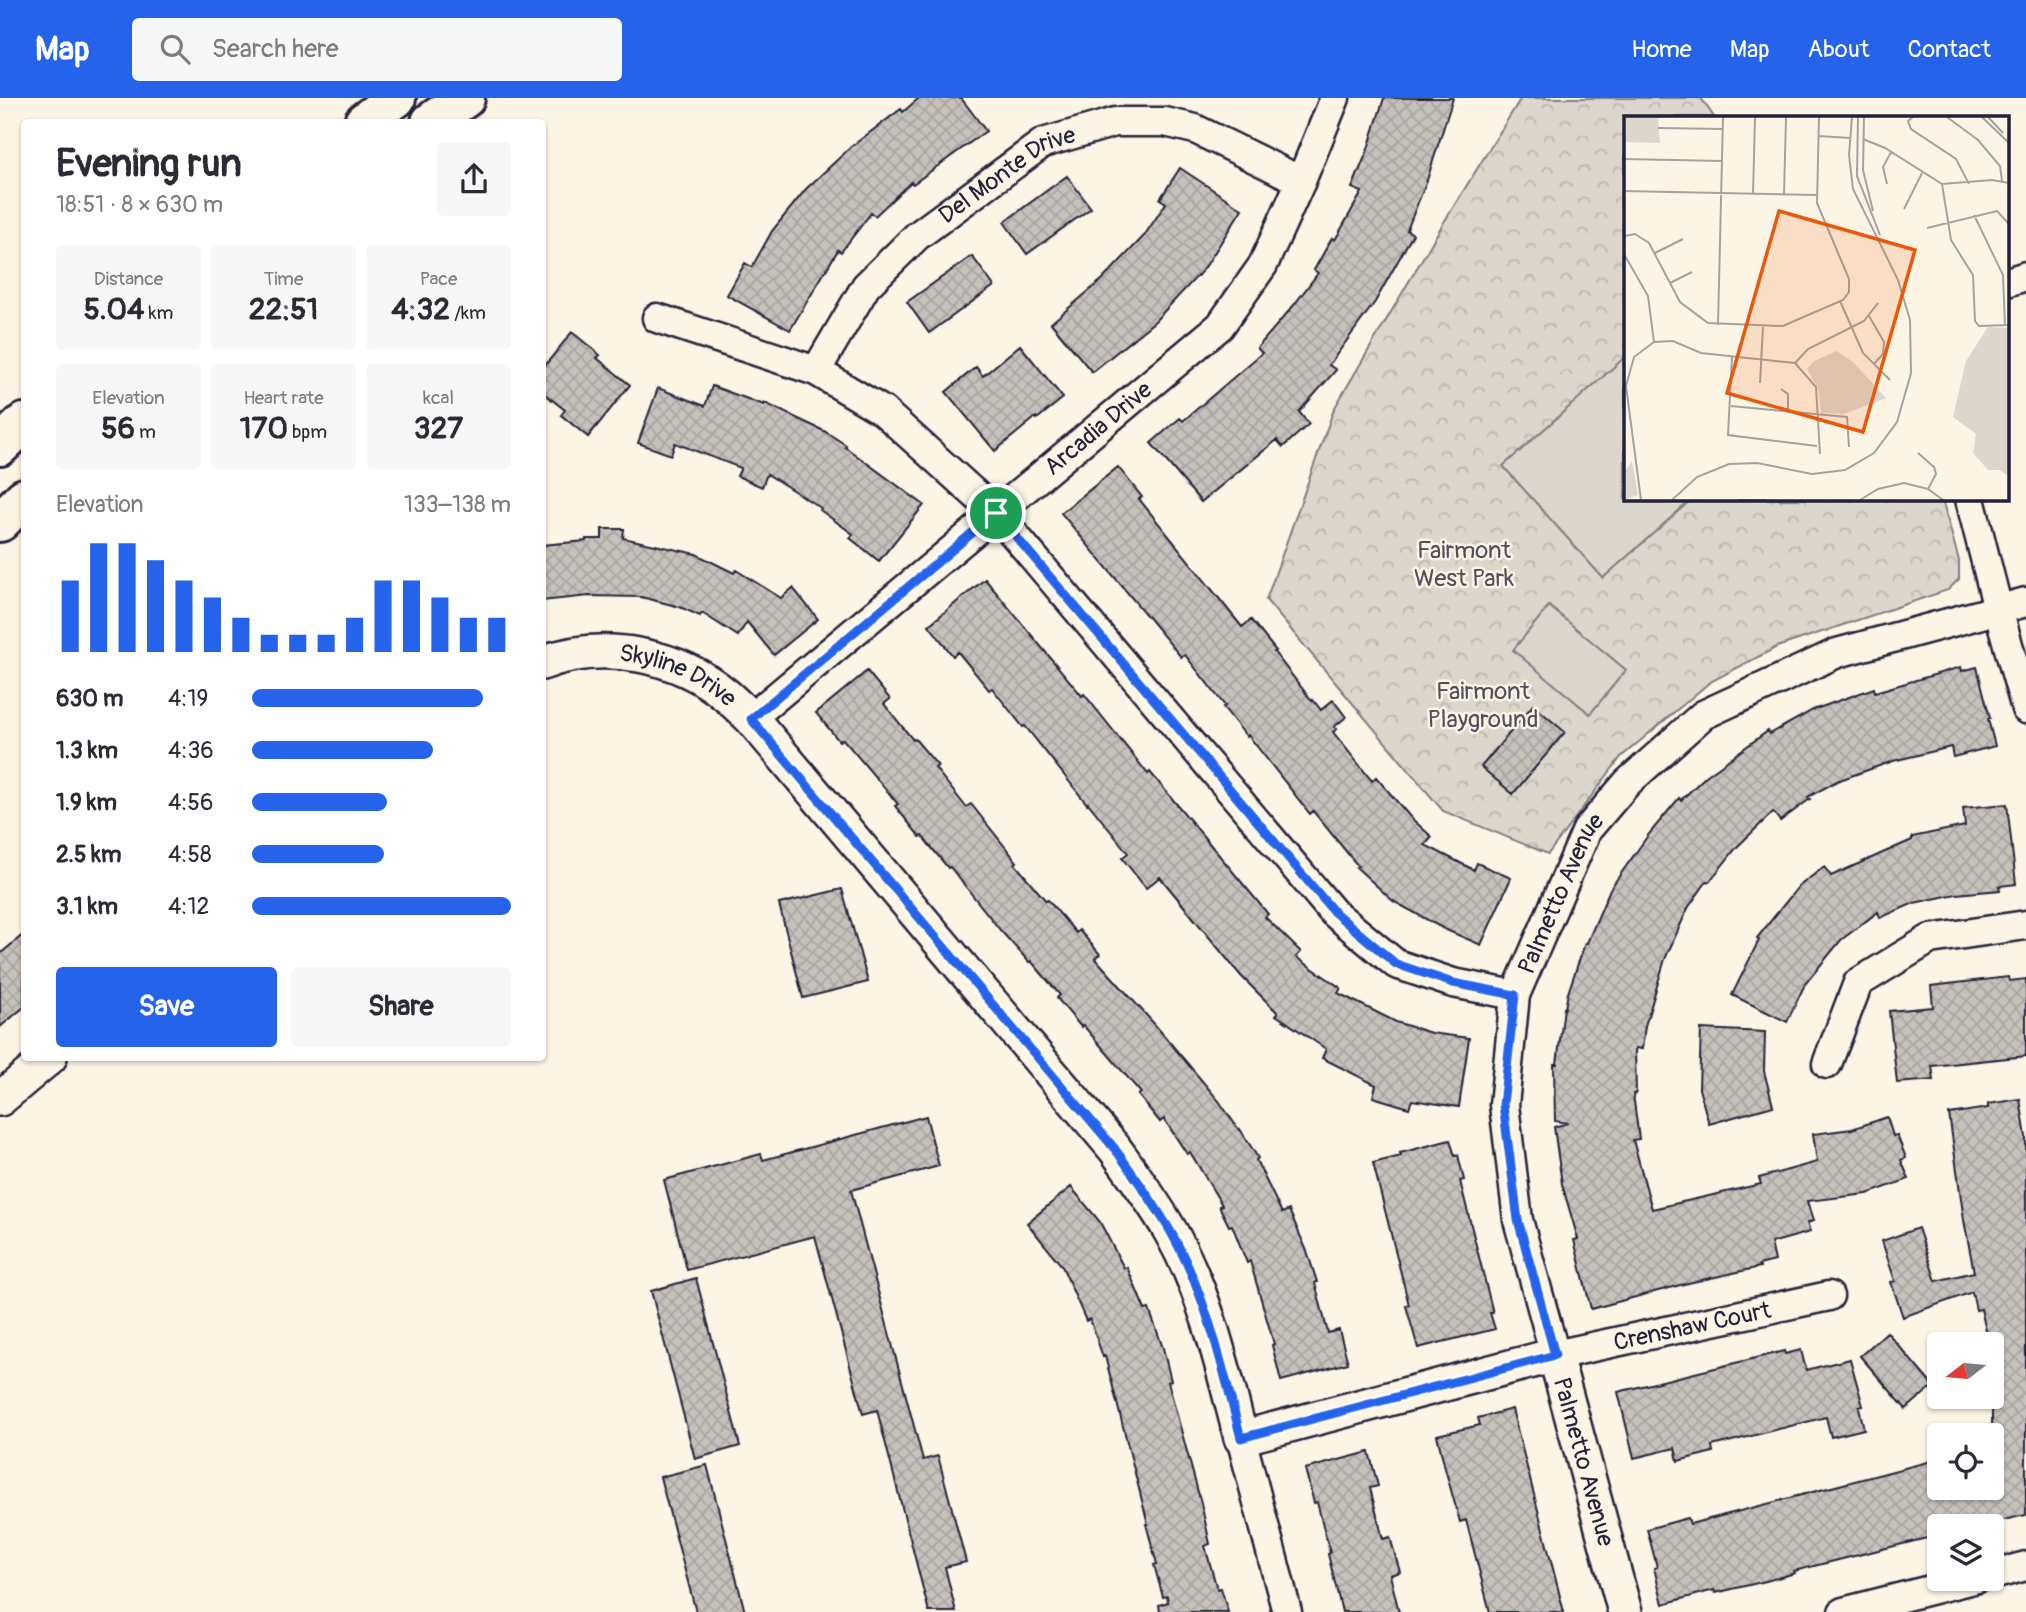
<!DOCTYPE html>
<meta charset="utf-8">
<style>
body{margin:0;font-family:Pangolin,sans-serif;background:#f7f7f7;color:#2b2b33;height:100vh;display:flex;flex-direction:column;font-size:26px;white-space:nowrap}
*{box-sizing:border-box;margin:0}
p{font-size:23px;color:#7c7c81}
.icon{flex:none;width:38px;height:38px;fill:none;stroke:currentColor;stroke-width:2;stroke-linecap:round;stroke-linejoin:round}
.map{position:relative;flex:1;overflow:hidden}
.drawer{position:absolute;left:21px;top:21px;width:525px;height:942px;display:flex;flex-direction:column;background:#fff;border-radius:7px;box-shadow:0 2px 5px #0004}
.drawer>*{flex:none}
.needle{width:46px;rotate:254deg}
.controls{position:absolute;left:1927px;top:1234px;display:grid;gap:14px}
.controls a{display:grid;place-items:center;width:77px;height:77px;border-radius:7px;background:#fff;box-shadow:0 2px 5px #0004;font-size:35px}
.pin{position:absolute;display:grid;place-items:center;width:60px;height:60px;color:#fff;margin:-30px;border:4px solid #fff;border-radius:50%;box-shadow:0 2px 7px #0007}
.round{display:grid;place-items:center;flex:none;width:74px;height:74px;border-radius:7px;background:#f7f7f7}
.head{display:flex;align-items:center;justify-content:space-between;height:119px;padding:0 35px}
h1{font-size:38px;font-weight:800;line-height:52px}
.metrics{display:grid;grid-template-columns:repeat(3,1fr);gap:10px;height:119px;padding:7px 35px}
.metrics div{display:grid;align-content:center;border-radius:7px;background:#f7f7f7;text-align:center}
.metrics b{font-size:30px;font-weight:800}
.metrics small{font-size:19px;font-weight:400}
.metrics p{font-size:19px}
.chart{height:196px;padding:14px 35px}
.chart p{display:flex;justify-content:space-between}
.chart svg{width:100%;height:126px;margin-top:7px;stroke:#2563eb;stroke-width:6}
.cta{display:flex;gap:14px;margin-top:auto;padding:14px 35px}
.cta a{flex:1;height:80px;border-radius:7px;background:#2563eb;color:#fff;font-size:28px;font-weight:800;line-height:80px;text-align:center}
.cta a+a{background:#f7f7f7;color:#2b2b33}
ul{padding:0 35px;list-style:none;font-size:23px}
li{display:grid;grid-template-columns:112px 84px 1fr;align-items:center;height:52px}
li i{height:18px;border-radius:9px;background:#2563eb}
header{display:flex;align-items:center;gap:42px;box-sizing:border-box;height:98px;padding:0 35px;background:#2563eb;color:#fff}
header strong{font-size:33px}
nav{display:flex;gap:38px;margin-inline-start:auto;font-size:24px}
.search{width:490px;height:63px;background:#f7f7f7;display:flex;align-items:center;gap:18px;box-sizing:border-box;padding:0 24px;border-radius:7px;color:#7c7c81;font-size:26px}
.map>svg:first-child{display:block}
.forest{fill:url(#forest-crowns);stroke:#7f7c84;stroke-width:2}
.pitch{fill:#dcd6cc;stroke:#7f7c84;stroke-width:2}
.building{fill:url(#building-cross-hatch);stroke:#22223b;stroke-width:2}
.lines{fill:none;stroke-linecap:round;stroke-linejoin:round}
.minor-casing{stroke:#22223b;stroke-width:33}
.tertiary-casing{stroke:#22223b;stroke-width:38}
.motorway-casing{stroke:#22223b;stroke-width:44}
.minor{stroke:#fcf5e5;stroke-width:28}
.tertiary{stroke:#fcf5e5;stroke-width:33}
.motorway{stroke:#fcf5e5;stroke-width:38}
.route-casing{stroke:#fff;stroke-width:14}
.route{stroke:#2563eb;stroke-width:9}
.labels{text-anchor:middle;stroke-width:5;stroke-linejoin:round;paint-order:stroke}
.street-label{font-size:24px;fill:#22223b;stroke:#fcf5e5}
.park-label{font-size:24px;fill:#504f5f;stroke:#fcf5e5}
.inset-road{fill:none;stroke:#a5a1a1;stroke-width:2}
.view{fill:#e8590c;fill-opacity:0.15;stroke:#e8590c;stroke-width:3.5}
.inset-edge{fill:none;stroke:#22223b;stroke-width:3.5}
</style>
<header>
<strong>Map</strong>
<div class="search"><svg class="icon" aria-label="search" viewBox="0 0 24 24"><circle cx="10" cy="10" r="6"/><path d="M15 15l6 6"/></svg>Search here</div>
<nav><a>Home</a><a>Map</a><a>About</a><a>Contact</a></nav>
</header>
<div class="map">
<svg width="2026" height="1514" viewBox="0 0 2026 1514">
<defs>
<pattern id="forest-crowns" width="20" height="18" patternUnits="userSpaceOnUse" patternTransform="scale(1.75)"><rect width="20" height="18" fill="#dcd6cc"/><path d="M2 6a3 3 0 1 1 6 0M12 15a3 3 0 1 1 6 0" fill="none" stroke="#bcb7b0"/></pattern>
<pattern id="building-cross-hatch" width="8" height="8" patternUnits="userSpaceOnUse" patternTransform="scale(1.75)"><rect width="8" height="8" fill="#c6c1bb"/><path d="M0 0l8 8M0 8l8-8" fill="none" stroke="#aaa6a2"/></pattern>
</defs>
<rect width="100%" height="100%" fill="#fcf5e5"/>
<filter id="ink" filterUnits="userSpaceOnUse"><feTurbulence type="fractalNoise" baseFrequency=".0143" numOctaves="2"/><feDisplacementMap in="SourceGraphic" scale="14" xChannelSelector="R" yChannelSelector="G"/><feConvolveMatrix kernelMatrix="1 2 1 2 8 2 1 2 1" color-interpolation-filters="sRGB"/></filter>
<g filter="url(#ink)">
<path class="forest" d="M1521 0H1701L1714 19H1625V401H1942L1959 463V481L1948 492 1777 549 1710 584 1621 659 1548 756 1443 713 1266 502 1334 311 1441 129Z"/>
<path class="pitch" d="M1625 259V401H1692L1603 480 1503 368Z
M1549 508 1626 572 1590 616 1513 552Z"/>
<path class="building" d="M919 0H961L986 33 913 86 911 84 875 118 871 115 841 154 838 152 790 232 727 197 745 165 752 169 772 133 806 91 852 48 901 11 903 14Z
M1384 0H1453L1427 82 1407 132 1413 136 1375 204 1329 267 1336 272 1299 314 1309 326 1283 349 1277 342 1201 404 1151 345 1180 320 1183 323 1262 255 1257 250 1294 207 1318 175 1314 172 1332 140 1335 142 1362 94 1352 90 1367 54Z
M1180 70 1242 111 1204 171 1155 223 1092 274 1051 225 1103 181 1144 138 1166 105 1160 101Z
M1067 78 1091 110 1027 156 1004 124Z
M972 158 994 188 929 235 907 204Z
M572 234 600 257 597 260 630 287 588 339 561 317 565 312 542 294V271Z
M1020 247 1063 300 1037 321 1036 319 995 353 946 294 976 269 983 278Z
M712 288 764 307 765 305 824 333 846 347 845 349 924 407 879 463 850 440 853 436 820 412 821 410 767 376 762 389 737 378 741 370 675 345 671 357 638 345 658 290 705 308Z
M1118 369 1142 399 1139 401 1242 529 1251 522 1276 553 1274 554 1312 603 1313 602 1321 612 1333 602 1346 619 1334 629 1337 631 1333 634 1372 683 1376 679 1411 720 1432 739 1425 747 1474 772 1477 765 1511 780 1481 847 1444 831 1393 803 1356 769 1358 768 1313 713 1310 716 1248 637 1247 639 1223 609 1225 608 1185 557 1181 559 1061 415Z
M602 431H624L623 440 696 456 734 475 736 472 781 500 793 490 818 521 774 557 747 524 738 538 702 515 700 518 680 509 641 499 589 498 542 503V447L586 443V441H602Z
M985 481 1082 598 1084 596 1148 676 1150 674 1268 816 1265 819 1301 854 1296 859 1341 890 1338 895 1396 924 1431 935 1469 940 1459 1009 1412 1002 1409 1010 1373 999 1376 987 1322 960 1326 951 1276 917 1278 915 1241 878 1160 779 1146 790 1122 760 1128 755 1088 705 1087 706 1025 628 1023 629 992 590 989 592 958 554 953 558 929 527Z
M1961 569 1962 573 1977 569 1990 620 1988 621 1995 648 1953 659 1951 649 1893 663 1837 683 1808 699 1810 701 1780 723 1773 714 1737 749 1709 784 1707 783 1688 810 1665 861 1645 928 1642 951 1635 950 1636 996H1633L1639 1041 1633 1042 1652 1111 1761 1086 1759 1080 1817 1064 1813 1036 1852 1031 1887 1019 1893 1038 1897 1037 1906 1060 1901 1062 1909 1081 1867 1096 1807 1103 1813 1123 1807 1125 1810 1134 1771 1145 1775 1163 1759 1167 1760 1169 1684 1186 1591 1211 1574 1142 1578 1141 1562 1086 1554 1029 1568 1025 1555 1023 1554 966H1557L1564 910H1565L1568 895 1585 845H1587L1610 791 1649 736 1679 700 1681 702 1706 678 1768 633 1770 636 1813 612 1874 590 1875 594Z
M867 573 890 601 884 606 913 642 915 641 938 668 935 670 966 709 971 706 1017 764 1015 766 1046 803 1048 802 1076 835 1079 832 1100 856 1095 860 1156 928 1219 1003 1239 1032 1240 1031 1258 1060 1256 1062 1282 1115 1289 1112 1307 1153 1317 1184 1315 1185 1328 1235 1339 1232 1348 1265 1281 1283 1272 1247 1274 1246 1250 1163 1247 1165 1232 1127 1229 1128 1219 1108 1222 1107 1190 1054 1187 1056 1164 1021 1160 1024 1138 997 1141 995 1083 927 1081 929 1057 900 1060 897 1031 863 1029 864 1001 833 950 769 948 770 922 738 920 739 895 708 898 706 843 641 839 643 816 615Z
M1533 607 1565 634 1513 696 1481 669Z
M2007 706 2016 786 1999 788 2000 792 1956 796 1914 805 1880 820 1878 814 1841 842 1805 886 1787 924 1732 897 1759 842 1757 840 1798 789 1824 769 1831 778 1912 742V739L1965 728 1963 710Z
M842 791 868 884 803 900 779 806Z
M24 836V909L0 929V856Z
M2008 879 2009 883 2026 881V958L1932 968 1934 982 1897 985 1889 913 1933 909 1931 888Z
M1701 931 1765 934 1764 973 1773 1008 1709 1026 1699 991Z
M2020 1001 2026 1039V1417L1977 1428H1939V1437L1794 1473 1795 1475 1766 1483 1715 1495 1714 1492 1663 1506 1654 1470 1657 1469 1647 1431 1688 1420 1690 1426 1939 1361V1390H1992V1273L1995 1272 1992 1257V1246H1989L1981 1211 1976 1212 1972 1194 1903 1219 1891 1184 1895 1183 1882 1143 1918 1130 1936 1183 1974 1174 1964 1122 1949 1016 1988 1010V1006Z
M926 1018 939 1068 851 1092 923 1362 938 1358 966 1464 945 1469 956 1514H929L877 1312 863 1316 815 1138 687 1172 664 1082 761 1056 763 1062Z
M1450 1042 1455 1058 1458 1057 1464 1082 1460 1083 1493 1215H1490L1495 1231 1418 1250 1406 1208 1409 1207 1373 1065 1401 1058 1400 1055Z
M1071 1089 1100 1124 1124 1170 1127 1169 1145 1212 1149 1211 1163 1250 1171 1283 1168 1284 1201 1405 1210 1446 1205 1448 1217 1491 1221 1490 1228 1514H1160L1159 1507 1168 1504 1167 1498 1163 1499 1154 1467 1157 1466 1146 1426H1148L1105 1258 1103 1259 1090 1221 1086 1223 1062 1168 1027 1125Z
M696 1180 740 1348 695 1361 651 1193Z
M1887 1234 1933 1288 1906 1311 1860 1258Z
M1801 1252 1806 1272 1850 1261 1863 1308 1859 1309 1864 1331 1831 1339 1826 1319 1712 1348 1713 1354 1678 1363 1675 1350 1634 1360 1618 1294 1784 1253 1785 1256Z
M1512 1311 1550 1459 1564 1514H1490L1466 1422 1460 1424 1446 1374 1437 1337 1480 1327 1478 1320Z
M1369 1354 1378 1388 1370 1390 1383 1441 1390 1439 1400 1474 1390 1477 1399 1514H1342L1328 1456 1330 1455 1317 1404 1314 1405 1305 1371Z
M707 1367 745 1514H696L660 1379Z"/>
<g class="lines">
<g class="minor-casing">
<g id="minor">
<path d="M2007 184 2026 178"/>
<path d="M657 220 816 273 883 313 996 415 1333 814 1396 866 1453 885 1515 897"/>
<path id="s1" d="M816 273 866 188 917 138 1043 45 1115 24H1165L1195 31 1301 83"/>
<path d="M1970 401 1998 511 2026 611"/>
<path id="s2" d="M751 620 1220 228 1263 167 1301 83 1335 0"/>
<path d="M1827 966 1858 885 1930 841 2026 827"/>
<path id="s3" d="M1829 1198 1555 1257 1518 1122 1504 1007 1515 897 1587 732 1627 685 1703 617 1837 555 2026 504"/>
<path d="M1241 1340 1287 1514"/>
<path d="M1992 1477 2026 1468"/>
<path d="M1843 1514 1977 1480"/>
</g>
</g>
<g class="tertiary-casing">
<g id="tertiary">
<path id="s4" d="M542 565C603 542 678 556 727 598 735 605 743 613 751 620L1115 1051C1135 1079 1155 1106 1172 1136 1207 1199 1223 1271 1241 1340L1555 1257 1625 1514"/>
<path d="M0 1001 50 959"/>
</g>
</g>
<g class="motorway-casing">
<path id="motorway" d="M364 24 396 0
M431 24 465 0
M0 348 24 325
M0 424 24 400"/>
</g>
<use href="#minor" class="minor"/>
<use href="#tertiary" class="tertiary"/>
<use href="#motorway" class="motorway"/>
</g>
</g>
<g class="lines" filter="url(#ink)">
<g class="route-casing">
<path id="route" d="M996 415 1334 814 1396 866 1453 885 1515 897 1503 1007 1518 1122 1555 1257 1241 1340C1223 1271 1207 1199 1172 1136 1155 1106 1135 1079 1115 1051L751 621Z"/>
</g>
<use href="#route" class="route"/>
</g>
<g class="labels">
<g class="street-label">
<text dy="8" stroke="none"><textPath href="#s1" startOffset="280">Del Monte Drive</textPath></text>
<text dy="8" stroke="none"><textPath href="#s2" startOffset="452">Arcadia Drive</textPath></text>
<text dy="8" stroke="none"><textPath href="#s4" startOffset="142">Skyline Drive</textPath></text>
<text dy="8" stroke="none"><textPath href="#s3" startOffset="758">Palmetto Avenue</textPath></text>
<text transform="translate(1692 1228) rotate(-12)" y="8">Crenshaw Court</text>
<text dy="8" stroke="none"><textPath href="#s4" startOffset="1547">Palmetto Avenue</textPath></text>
</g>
<g class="park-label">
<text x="1464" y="460">Fairmont<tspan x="1464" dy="28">West Park</tspan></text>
<text x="1483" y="601">Fairmont<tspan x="1483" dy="28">Playground</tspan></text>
</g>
</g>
<g transform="translate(1624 18)">
<rect width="385" height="385" fill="#fcf5e5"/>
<path d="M0 1H41L34 2 36 27 0 26ZM364 211 385 212V361L376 354H364L349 337 352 318 329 301 342 245ZM213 235 229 246 262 282 220 298 197 297 194 272 183 253 190 245ZM8 345 14 379 0 384V357Z" fill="#dcd6cc"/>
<path d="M378 256 385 263V285L369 302 351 286ZM219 259 230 281 217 287 206 265Z" fill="#dcd6cc"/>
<path class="inset-road" d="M234 1 233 60 256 119M240 1 239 54 249 95M289 1 284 5 287 13 332 43 345 68M323 1 354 24 376 50 378 65M358 1 385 27M364 1 379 17M34 12 99 13M194 20 227 22M239 23 261 32 318 68 368 64 385 67M0 43 98 45M263 68 259 51 267 36M318 68 327 124 349 159 351 205 355 210 385 209M0 75 193 79M129 78 131 1M160 79 162 1M280 93 298 57M350 99 379 159 381 209M303 112 373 95 385 108M0 120 11 118 25 127 56 186 84 207 159 210 219 184 225 176V163L193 87 195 1M31 137 59 123M0 138 24 180 30 226M46 167 68 156M216 185 239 237 266 264M245 200 260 226 259 238 250 248M94 209 99 1M108 241 104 319 193 330M171 247 184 233 240 205 254 187M136 267 139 211M157 273 164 278V297M107 290 223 301 225 331M294 337 310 351 312 358 304 373M17 384 2 270 10 241 30 226 49 225 77 237 171 247 192 271 196 338M48 384 73 361 105 348 133 347 188 358 221 354 250 337 273 306 287 257 286 204 274 164 229 73 225 39 228 1M114 384H141M236 384 254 373 280 367 304 373 319 384"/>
<path class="view" d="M155 95 291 134 239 316 103 277Z"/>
<rect width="385" height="385" class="inset-edge"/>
</g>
</svg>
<div class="controls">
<a><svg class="needle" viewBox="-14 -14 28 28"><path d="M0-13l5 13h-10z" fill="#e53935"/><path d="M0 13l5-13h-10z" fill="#7c7c81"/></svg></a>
<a><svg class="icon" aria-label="locate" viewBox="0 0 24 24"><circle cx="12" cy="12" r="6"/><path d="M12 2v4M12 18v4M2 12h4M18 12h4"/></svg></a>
<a><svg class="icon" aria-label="layers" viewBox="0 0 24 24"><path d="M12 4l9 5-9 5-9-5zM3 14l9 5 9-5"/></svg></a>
</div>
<div class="pin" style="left:996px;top:415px;background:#1e9e55"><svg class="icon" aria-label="arrive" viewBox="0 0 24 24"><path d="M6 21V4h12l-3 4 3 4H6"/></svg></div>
<section class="drawer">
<div class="head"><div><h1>Evening run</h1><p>18:51 · 8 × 630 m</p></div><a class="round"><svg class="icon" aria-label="share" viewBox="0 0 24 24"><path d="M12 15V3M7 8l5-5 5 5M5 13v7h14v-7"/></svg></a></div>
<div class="metrics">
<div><p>Distance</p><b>5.04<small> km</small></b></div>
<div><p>Time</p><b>22:51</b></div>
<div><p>Pace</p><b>4:32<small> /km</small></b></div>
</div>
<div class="metrics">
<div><p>Elevation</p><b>56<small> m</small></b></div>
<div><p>Heart rate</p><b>170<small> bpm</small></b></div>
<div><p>kcal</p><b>327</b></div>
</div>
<div class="chart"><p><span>Elevation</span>133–138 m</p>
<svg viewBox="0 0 160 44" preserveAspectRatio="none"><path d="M5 44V19M15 44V6M25 44V6M35 44V12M45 44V19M55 44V25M65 44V32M75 44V38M85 44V38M95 44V38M105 44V32M115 44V19M125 44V19M135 44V25M145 44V32M155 44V32"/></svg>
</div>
<ul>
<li><b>630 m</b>4:19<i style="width:89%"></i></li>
<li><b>1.3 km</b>4:36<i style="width:70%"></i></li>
<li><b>1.9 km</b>4:56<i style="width:52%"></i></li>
<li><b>2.5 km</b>4:58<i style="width:51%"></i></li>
<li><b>3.1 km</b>4:12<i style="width:100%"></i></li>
</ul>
<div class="cta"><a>Save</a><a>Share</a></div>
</section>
</div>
